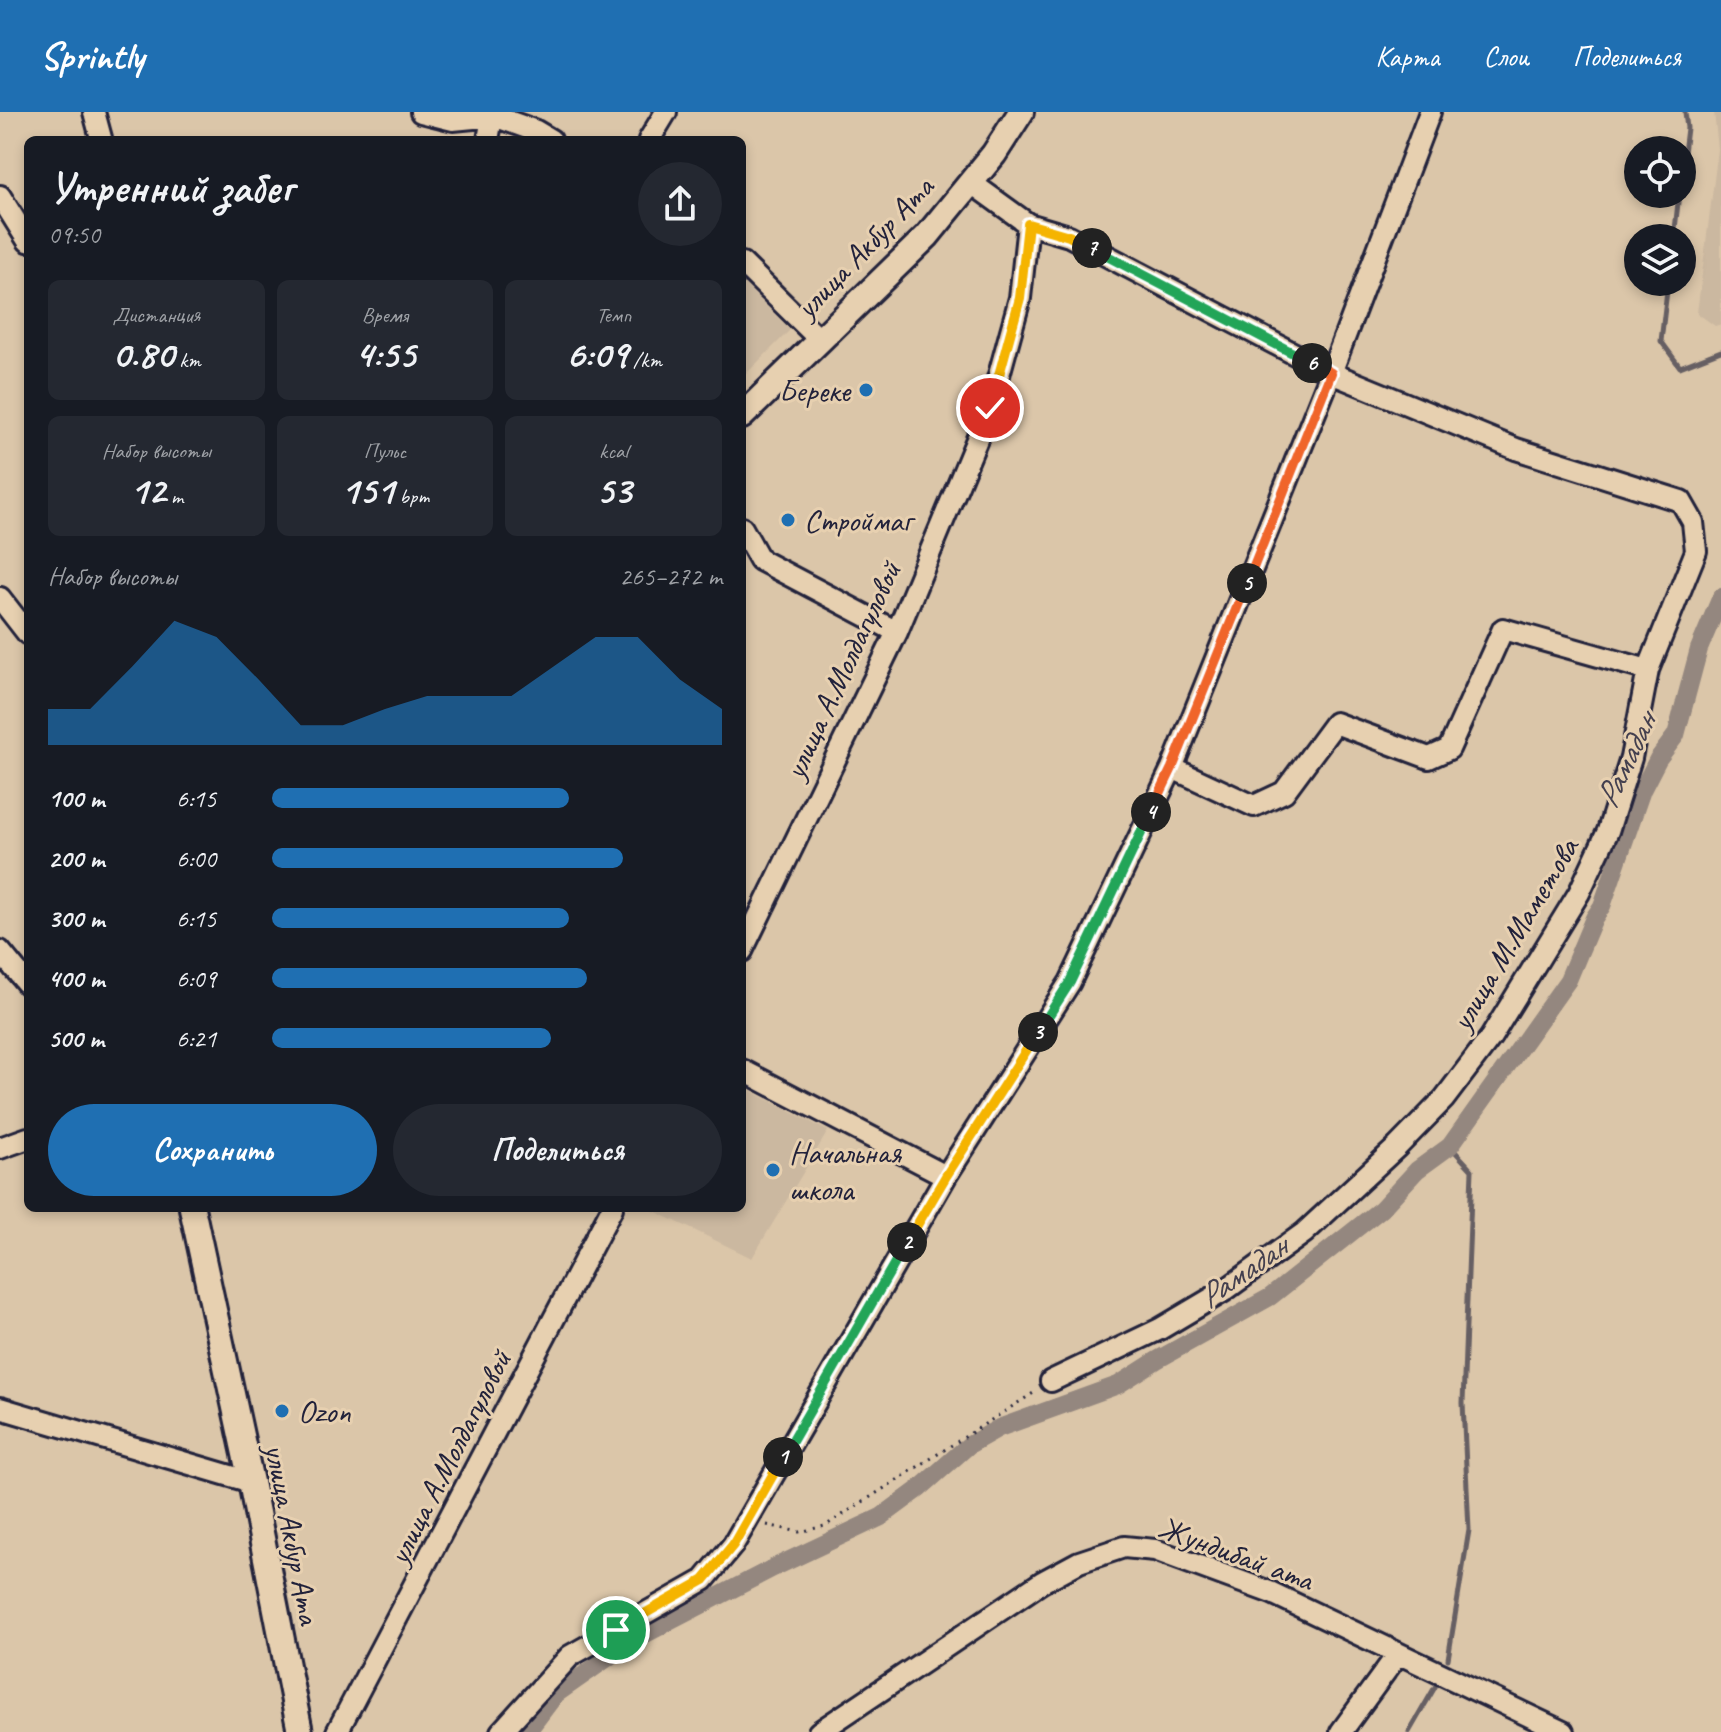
<!DOCTYPE html>
<html lang="ru">
<meta charset="utf-8">
<style>
body{margin:0;font-family:Caveat,sans-serif;background:#242831;color:#f1f3f6;height:100vh;display:flex;flex-direction:column;font-size:30px;white-space:nowrap}
*{box-sizing:border-box;margin:0}
p{font-size:26px;color:#9ea1a6}
.icon{flex:none;width:44px;height:44px;fill:none;stroke:currentColor;stroke-width:2;stroke-linecap:round;stroke-linejoin:round}
.map{position:relative;flex:1;overflow:hidden}
.panel{position:absolute;left:24px;top:24px;width:722px;height:1076px;display:flex;flex-direction:column;background:#171b24;border-radius:12px;box-shadow:0 4px 12px #0003}
.panel>*{flex:none}
.tools{position:absolute;left:1624px;top:24px;display:grid;gap:16px}
.tools a{display:grid;place-items:center;width:72px;height:72px;border-radius:50%;background:#171b24;box-shadow:0 4px 12px #0003;font-size:40px}
.pin{position:absolute;display:grid;place-items:center;width:68px;height:68px;color:#fff;margin:-34px;border:4px solid #fff;border-radius:50%;box-shadow:0 2px 8px #0007}
.km{position:absolute;width:40px;height:40px;margin:-20px;border-radius:50%;background:#222;color:#fff;font-size:22px;line-height:40px;text-align:center}
.round{display:grid;place-items:center;flex:none;width:84px;height:84px;border-radius:42px;background:#242831}
.overview{display:flex;align-items:center;justify-content:space-between;height:136px;padding:0 24px}
h1{font-size:44px;font-weight:700;line-height:60px}
.metrics{display:grid;grid-template-columns:repeat(3,1fr);gap:12px;height:136px;padding:8px 24px}
.metrics div{display:grid;align-content:center;border-radius:12px;background:#242831;text-align:center}
.metrics b{font-size:40px;font-weight:700}
.metrics small{font-size:22px;font-weight:400}
.metrics p{font-size:22px}
.chart{height:224px;padding:16px 24px}
.chart p{display:flex;justify-content:space-between}
.chart svg{width:100%;height:144px;margin-top:8px;fill:#1f6fb2;opacity:.7}
.button{display:flex;gap:16px;margin-top:auto;padding:16px 24px}
.button a{flex:1;height:92px;border-radius:48px;background:#1f6fb2;color:#fff;font-size:32px;font-weight:700;line-height:92px;text-align:center}
.button a+a{background:#242831;color:#f1f3f6}
ul{padding:0 24px;list-style:none;font-size:26px}
li{display:grid;grid-template-columns:128px 96px 1fr;align-items:center;height:60px}
li i{height:20px;border-radius:10px;background:#1f6fb2}
header{display:flex;align-items:center;gap:48px;box-sizing:border-box;height:112px;padding:0 40px;background:#1f6fb2;color:#fff}
header strong{font-size:38px}
nav{display:flex;gap:44px;margin-inline-start:auto;font-size:28px}
.map>svg:first-child{display:block}
.built{fill:#cbb8a0}
.lines{fill:none;stroke-linecap:round;stroke-linejoin:round}
.stream{stroke:#665f64;stroke-width:5}
.canal{stroke:#94877f;stroke-width:18}
.minor-casing{stroke:#22223b;stroke-width:26}
.major-casing{stroke:#22223b;stroke-width:30}
.path{stroke:#22223b;stroke-width:3;stroke-dasharray:2 6;stroke-linecap:butt}
.minor{stroke:#e7d0b0;stroke-width:20}
.major{stroke:#e7d0b0;stroke-width:24}
.split-1-casing{stroke:#fff;stroke-width:16}
.split-2-casing{stroke:#fff;stroke-width:16}
.split-3-casing{stroke:#fff;stroke-width:16}
.split-4-casing{stroke:#fff;stroke-width:16}
.split-5-casing{stroke:#fff;stroke-width:16}
.split-6-casing{stroke:#fff;stroke-width:16}
.split-7-casing{stroke:#fff;stroke-width:16}
.split-8-casing{stroke:#fff;stroke-width:16}
.split-1{stroke:#f5b400;stroke-width:10}
.split-2{stroke:#22a559;stroke-width:10}
.split-3{stroke:#f5b400;stroke-width:10}
.split-4{stroke:#22a559;stroke-width:10}
.split-5{stroke:#f0652b;stroke-width:10}
.split-6{stroke:#f0652b;stroke-width:10}
.split-7{stroke:#22a559;stroke-width:10}
.split-8{stroke:#f5b400;stroke-width:10}
.poi-dot{fill:#1f6fb2;stroke:#e7d0b0;stroke-width:3}
.labels{text-anchor:middle;stroke-width:6;stroke-linejoin:round;paint-order:stroke}
.street-label{font-size:32px;fill:#22223b;stroke:#e7d0b0}
.poi-label{font-size:32px;fill:#22223b;stroke:#e7d0b0;text-anchor:start}
.water-label{font-size:34px;font-style:italic;fill:#44404f;stroke:#e7d0b0}
</style>
<header>
<strong>Sprintly</strong>
<nav><a>Карта</a><a>Слои</a><a>Поделиться</a></nav>
</header>
<div class="map">
<svg width="1721" height="1620" viewBox="0 0 1721 1620">
<rect width="100%" height="100%" fill="#dbc6a9"/>
<filter id="ink" filterUnits="userSpaceOnUse"><feTurbulence type="fractalNoise" baseFrequency=".0125" numOctaves="2"/><feDisplacementMap in="SourceGraphic" scale="16" xChannelSelector="R" yChannelSelector="G"/><feConvolveMatrix kernelMatrix="1 2 1 2 8 2 1 2 1" color-interpolation-filters="sRGB"/></filter>
<g filter="url(#ink)">
<path class="built" d="M1714 0H1721V212L1715 214 1697 201 1718 37Z
M742 170 790 218 742 266Z
M742 974 828 1019 752 1146 648 1096H742Z"/>
<g class="lines">
<path class="stream" d="M1682 58 1687 16 1685 0
M1674 126 1679 82
M1668 170 1661 229 1680 255 1721 239
M1448 1547 1469 1418 1463 1291 1472 1058 1450 1034
M1409 1620 1435 1575"/>
<path class="canal" d="M527 1620 555 1583 632 1529 775 1455 881 1405 919 1377 969 1333 999 1316 1118 1273 1157 1248 1270 1185 1381 1097 1417 1058 1450 1034 1568 868 1594 806 1602 794 1642 678 1658 647 1676 623 1699 537 1721 485"/>
<g class="minor-casing">
<path id="minor" d="M94 0 101 26
M421 0 453 8 494 4 536 19 551 28
M488 28 493 0
M649 28 666 0
M970 70 1028 112 1069 124 1331 261 1516 337 1681 389 1693 410 1696 439 1648 558 1631 646 1608 719 1579 781 1491 925 1444 987 1397 1035 1304 1121 1224 1179 1160 1217 1051 1269
M0 84 28 129
M742 151 819 227
M742 416 760 448 897 520
M0 486 28 522
M1172 656 1254 694 1284 680 1335 611 1429 646 1449 637 1503 517 1648 558
M0 839 28 873
M742 839 897 520 990 296 1020 186 1028 112
M742 958 946 1064
M0 1036 28 1026
M0 1296 251 1370
M337 1620 612 1096
M501 1620 570 1544 704 1468 733 1433 946 1064 1070 870 1172 656 1331 261 1430 0
M819 1620 1042 1470 1079 1450 1124 1435 1155 1438 1272 1481 1563 1620
M1341 1620 1398 1542"/>
</g>
<g class="major-casing">
<path id="major" d="M742 304 927 124 994 42 1021 0
M192 1096 251 1370 300 1620"/>
</g>
<path class="path" d="M767 1413 799 1420 825 1414 1035 1280"/>
<use href="#minor" class="minor"/>
<use href="#major" class="major"/>
</g>
</g>
<g class="lines" filter="url(#ink)">
<g class="split-1-casing">
<path id="split-1" d="M616 1518 704 1468 733 1433 783 1345"/>
</g>
<g class="split-2-casing">
<path id="split-2" d="M783 1345 907 1130"/>
</g>
<g class="split-3-casing">
<path id="split-3" d="M907 1130 946 1064 1038 920"/>
</g>
<g class="split-4-casing">
<path id="split-4" d="M1038 920 1070 870 1151 700"/>
</g>
<g class="split-5-casing">
<path id="split-5" d="M1151 700 1172 656 1247 471"/>
</g>
<g class="split-6-casing">
<path id="split-6" d="M1247 471 1331 261 1312 251"/>
</g>
<g class="split-7-casing">
<path id="split-7" d="M1092 136 1312 251"/>
</g>
<g class="split-8-casing">
<path id="split-8" d="M990 296 1020 186 1028 112 1069 124 1092 136"/>
</g>
<use href="#split-1" class="split-1"/>
<use href="#split-2" class="split-2"/>
<use href="#split-3" class="split-3"/>
<use href="#split-4" class="split-4"/>
<use href="#split-5" class="split-5"/>
<use href="#split-6" class="split-6"/>
<use href="#split-7" class="split-7"/>
<use href="#split-8" class="split-8"/>
</g>
<g class="poi-dot">
<circle cx="866" cy="278" r="8"/>
<circle cx="788" cy="408" r="8"/>
<circle cx="773" cy="1058" r="8"/>
<circle cx="282" cy="1299" r="8"/>
</g>
<g class="labels">
<g class="street-label">
<text transform="translate(864 135) rotate(-46)" y="11">улица Акбур Ата</text>
<text transform="translate(842 558) rotate(-65)" y="11">улица А.Молдагуловой</text>
<text transform="translate(1514 822) rotate(-59)" y="11">улица М.Маметова</text>
<text transform="translate(449 1345) rotate(-63)" y="11">улица А.Молдагуловой</text>
<text transform="translate(293 1422) rotate(79)" y="11">улица Акбур Ата</text>
<text transform="translate(1236 1441) rotate(20)" y="11">Жундибай ата</text>
</g>
<g class="poi-label">
<text x="850" y="289" text-anchor="end">Береке</text>
<text x="804" y="419">Строймаг</text>
<text x="789" y="1051">Начальная<tspan x="789" dy="37">школа</tspan></text>
<text x="298" y="1310">Ozon</text>
</g>
<g class="water-label">
<text transform="translate(1625 648) rotate(-65)" y="12">Рамадан</text>
<text transform="translate(1242 1159) rotate(-35)" y="12">Рамадан</text>
</g>
</g>
</svg>
<div class="tools">
<a><svg class="icon" aria-label="locate" viewBox="0 0 24 24"><circle cx="12" cy="12" r="6"/><path d="M12 2v4M12 18v4M2 12h4M18 12h4"/></svg></a>
<a><svg class="icon" aria-label="layers" viewBox="0 0 24 24"><path d="M12 4l9 5-9 5-9-5zM3 14l9 5 9-5"/></svg></a>
</div>
<div class="pin" style="left:616px;top:1518px;background:#1e9e55"><svg class="icon" aria-label="arrive" viewBox="0 0 24 24"><path d="M6 21V4h12l-3 4 3 4H6"/></svg></div>
<div class="pin" style="left:990px;top:296px;background:#d93025"><svg class="icon" aria-label="check" viewBox="0 0 24 24"><path d="M5 12l5 5 9-10"/></svg></div>
<b class="km" style="left:783px;top:1345px">1</b>
<b class="km" style="left:907px;top:1130px">2</b>
<b class="km" style="left:1038px;top:920px">3</b>
<b class="km" style="left:1151px;top:700px">4</b>
<b class="km" style="left:1247px;top:471px">5</b>
<b class="km" style="left:1312px;top:251px">6</b>
<b class="km" style="left:1092px;top:136px">7</b>
<section class="panel">
<div class="overview"><div><h1>Утренний забег</h1><p>09:50</p></div><a class="round"><svg class="icon" aria-label="share" viewBox="0 0 24 24"><path d="M12 15V3M7 8l5-5 5 5M5 13v7h14v-7"/></svg></a></div>
<div class="metrics">
<div><p>Дистанция</p><b>0.80<small> km</small></b></div>
<div><p>Время</p><b>4:55</b></div>
<div><p>Темп</p><b>6:09<small> /km</small></b></div>
</div>
<div class="metrics">
<div><p>Набор высоты</p><b>12<small> m</small></b></div>
<div><p>Пульс</p><b>151<small> bpm</small></b></div>
<div><p>kcal</p><b>53</b></div>
</div>
<div class="chart"><p><span>Набор высоты</span>265–272 m</p>
<svg viewBox="0 0 160 44" preserveAspectRatio="none"><path d="M0 44V33L10 33L20 20L30 6L40 11L50 24L60 38L70 38L80 33L90 29L100 29L110 29L120 20L130 11L140 11L150 24L160 33V44z"/></svg>
</div>
<ul>
<li><b>100 m</b>6:15<i style="width:66%"></i></li>
<li><b>200 m</b>6:00<i style="width:78%"></i></li>
<li><b>300 m</b>6:15<i style="width:66%"></i></li>
<li><b>400 m</b>6:09<i style="width:70%"></i></li>
<li><b>500 m</b>6:21<i style="width:62%"></i></li>
</ul>
<div class="button"><a>Сохранить</a><a>Поделиться</a></div>
</section>
</div>
